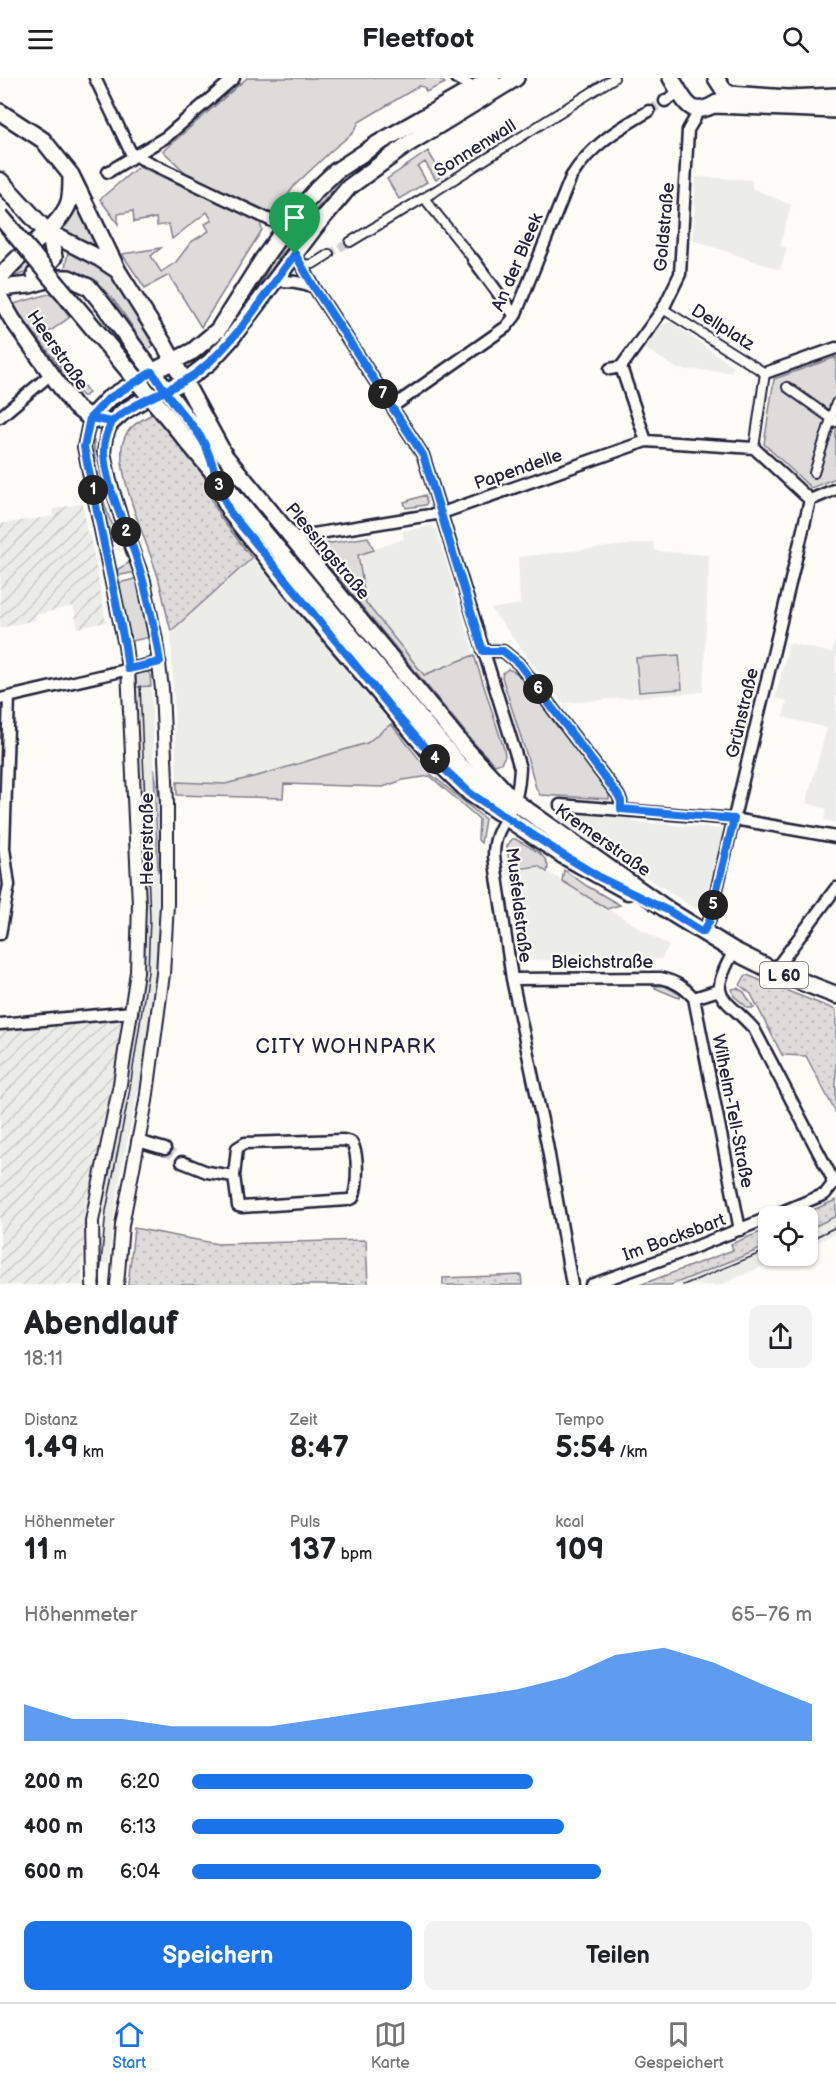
<!DOCTYPE html>
<html lang="de">
<meta charset="utf-8">
<style>
body{margin:0;font-family:"Balsamiq Sans",sans-serif;background:#f2f2f2;color:#202124;height:100vh;display:flex;flex-direction:column;font-size:22px;white-space:nowrap}
*{box-sizing:border-box;margin:0}
p{font-size:20px;color:#757577}
.icon{flex:none;width:33px;height:33px;fill:none;stroke:currentColor;stroke-width:2;stroke-linecap:round;stroke-linejoin:round}
.map{position:relative;height:1207px;overflow:hidden}
.sheet{display:flex;flex-direction:column;background:#fff;flex:1}
.sheet>*{flex:none}
.buttons{position:absolute;left:758px;top:1128px;display:grid;gap:12px}
.buttons a{display:grid;place-items:center;width:60px;height:60px;border-radius:12px;background:#fff;box-shadow:0 2px 4px #0004;font-size:30px}
.pin{position:absolute;display:grid;place-items:center;width:51px;height:51px;color:#fff;margin:-62px -26px;border-radius:50% 50% 50% 0;rotate:-45deg;box-shadow:0 0 6px #0007}
.pin .icon{rotate:45deg}
.km{position:absolute;width:30px;height:30px;margin:-15px;border-radius:50%;background:#222;color:#fff;font-size:16px;line-height:30px;text-align:center}
.round{display:grid;place-items:center;flex:none;width:63px;height:63px;border-radius:12px;background:#f2f2f2}
.summary{display:flex;align-items:center;justify-content:space-between;height:102px;padding:0 24px}
h1{font-size:33px;font-weight:600;line-height:45px}
.metrics{display:grid;grid-template-columns:repeat(3,1fr);gap:9px;height:102px;padding:6px 24px}
.metrics div{display:grid;align-content:center}
.metrics b{font-size:30px;font-weight:600}
.metrics small{font-size:16px;font-weight:400}
.metrics p{font-size:16px}
.chart{height:168px;padding:12px 24px}
.chart p{display:flex;justify-content:space-between}
.chart svg{width:100%;height:108px;margin-top:6px;fill:#1a73e8;opacity:.7}
.action{display:flex;gap:12px;margin-top:auto;padding:12px 24px}
.action a{flex:1;height:69px;border-radius:12px;background:#1a73e8;color:#fff;font-size:24px;font-weight:600;line-height:69px;text-align:center}
.action a+a{background:#f2f2f2;color:#202124}
ul{padding:0 24px;list-style:none;font-size:20px}
li{display:grid;grid-template-columns:96px 72px 1fr;align-items:center;height:45px}
li i{height:15px;border-radius:8px;background:#1a73e8}
header{display:flex;justify-content:space-between;align-items:center;height:78px;padding:0 24px;background:#fff;font-size:27px;font-weight:600}
.dock{display:flex;justify-content:space-around;align-items:center;height:84px;border-top:2px solid #e0e0e0;background:#fff;font-size:16px;color:#757577}
.dock a{display:grid;justify-items:center;gap:3px}
.dock .selected{color:#1a73e8}
.map>svg:first-child{display:block}
.built{fill:#ecece9}
.industrial{fill:url(#industrial-furrows)}
.grass{fill:#dddcdb;stroke:#807f8b;stroke-width:1.5}
.park{fill:url(#park-dots);stroke:#807f8b;stroke-width:1.5}
.lines{fill:none;stroke-linecap:round;stroke-linejoin:round}
.pedestrian-tunnel{stroke:#d1d0d1;stroke-width:8;stroke-dasharray:8 4;stroke-linecap:butt}
.minor-tunnel{stroke:#d1d0d1;stroke-width:10;stroke-dasharray:10 5;stroke-linecap:butt}
.pedestrian-casing{stroke:#22223b;stroke-width:12}
.minor-casing{stroke:#22223b;stroke-width:15}
.tertiary-casing{stroke:#22223b;stroke-width:16}
.secondary-casing{stroke:#22223b;stroke-width:20}
.primary-casing{stroke:#22223b;stroke-width:21}
.trunk-casing{stroke:#22223b;stroke-width:21}
.pedestrian{stroke:#fdfcf7;stroke-width:8}
.minor{stroke:#fdfcf7;stroke-width:10}
.tertiary{stroke:#fdfcf7;stroke-width:12}
.secondary{stroke:#fdfcf7;stroke-width:15}
.primary{stroke:#fdfcf7;stroke-width:16}
.trunk{stroke:#fdfcf7;stroke-width:16}
.tram{stroke:#22223b;stroke-width:1.5}
.trunk-bridge-casing{stroke:#22223b;stroke-width:21;stroke-linecap:butt}
.trunk-bridge{stroke:#fdfcf7;stroke-width:16}
.route-casing{stroke:#fff;stroke-width:12}
.route{stroke:#1a73e8;stroke-width:8}
.labels{text-anchor:middle;stroke-width:4.5;stroke-linejoin:round;paint-order:stroke}
.shield{fill:#fdfcf7;stroke:#646373;stroke-width:1.5}
.shield-label{font-size:16px;font-weight:bold;fill:#22223b}
.street-label{font-size:18px;fill:#22223b;stroke:#fdfcf7}
.neighbourhood-label{font-size:20px;letter-spacing:1.5px;fill:#22223b;stroke:#fdfcf7}
</style>
<header><svg class="icon" aria-label="menu" viewBox="0 0 24 24"><path d="M4 6h16M4 12h16M4 18h16"/></svg>Fleetfoot<svg class="icon" aria-label="search" viewBox="0 0 24 24"><circle cx="10" cy="10" r="6"/><path d="M15 15l6 6"/></svg></header>
<div class="map">
<svg width="836" height="1207" viewBox="0 0 836 1207">
<defs>
<pattern id="industrial-furrows" width="10" height="10" patternUnits="userSpaceOnUse" patternTransform="scale(1.5)"><rect width="10" height="10" fill="#ecece9"/><path d="M-1 1l2-2M0 10L10 0M9 11l2-2" fill="none" stroke="#cacac9"/></pattern>
<pattern id="park-dots" width="8" height="8" patternUnits="userSpaceOnUse" patternTransform="scale(1.5)"><rect width="8" height="8" fill="#dddcdb"/><path d="M2 2h.1M6 6h.1" fill="none" stroke="#bdbcbd" stroke-width="1.8" stroke-linecap="round"/></pattern>
</defs>
<rect width="100%" height="100%" fill="#fdfcf7"/>
<filter id="ink" filterUnits="userSpaceOnUse"><feTurbulence type="fractalNoise" baseFrequency=".0167" numOctaves="2"/><feDisplacementMap in="SourceGraphic" scale="12" xChannelSelector="R" yChannelSelector="G"/><feConvolveMatrix kernelMatrix="1 2 1 2 8 2 1 2 1" color-interpolation-filters="sRGB"/></filter>
<g filter="url(#ink)">
<path class="built" d="M696 99 752 102V110L791 127 780 167 787 170 780 192 693 162Z
M671 244 734 289 730 294 678 291 644 270 660 248Z
M431 448 437 453 474 577 424 597 366 525 358 477 404 461 402 453Z
M653 464 655 473 709 477 703 614 563 625 491 531 520 526 518 479Z
M252 480 391 646 367 665 261 697 225 706 177 704 171 553Z
M836 558V745L824 742 827 731 806 725 827 650 783 639 787 623 775 620 789 565 832 575Z
M151 608 159 826 157 896 141 1013H138L121 1093 112 1150 109 1186H99L104 1132 110 1093 128 1011 125 1010 144 894 146 826 136 609Z
M564 734 633 740V744L721 751 723 755 703 830 697 831 691 828 559 742V738Z
M538 788 669 868 661 881 524 882 510 792Z
M836 1138V1155L807 1169V1152Z
M768 1168V1178H787L720 1207H672Z"/>
<path class="industrial" d="M83 425 87 457H90L106 544 78 550 73 528 35 537V542L0 550V446L54 438 53 431Z
M4 629 6 808 0 841V630Z
M128 938 85 1142 82 1191 83 1207H0V948Z"/>
<path class="grass" d="M247 0H438L445 5 426 14 424 9 419 8 359 44 353 55 332 72 295 107 274 136 187 96 163 73Z
M428 73 442 97 436 102 425 84 418 89 427 104 399 121 387 101Z
M139 88 260 144 262 152 201 249 169 197 145 210 122 176 161 170 151 178 161 194 176 184 191 164 209 153 205 146 212 142 207 134 172 161 169 146 157 148 156 140 134 144 133 133 118 136V146L100 121Z
M337 101 340 104 307 142 281 177 226 261 197 287 194 283C240 255 260 200 289 157 303 137 320 119 337 101Z
M75 121 97 167V169L59 152 72 134Z
M70 172 102 189 112 198 154 268 147 272C128 244 107 198 70 196L65 190 68 174Z
M25 180 35 192 11 199Z
M52 215 70 239 45 257 89 315 85 318H82L19 235 14 226Z
M836 279V400L811 410 764 366 774 301Z
M90 363H94C94 388 101 416 109 439 112 447 117 454 119 461L116 463H110L93 389Z
M425 417 427 425 425 427 406 430 404 424Z
M368 459 374 472 358 477 366 525 424 597 474 577 504 671 505 678 501 685 495 687 474 665 318 475V471L325 466Z
M130 484 135 494 117 498 118 491Z
M138 500 151 559 131 563 119 505Z
M679 577 682 611 639 614 636 580Z
M144 591 150 596 151 608 136 609V595Z
M508 591 517 595 609 716V721L540 717 536 710 530 688 502 599 503 595Z
M391 646 432 697 485 741 481 765 478 762 479 741 430 698 403 702 383 709 284 706 283 720 177 717V704L225 706 261 697 367 665Z
M154 691 162 734 161 789 158 793Z
M512 761H515C527 768 553 778 547 794L538 788 510 792 507 768Z
M564 792 587 808 620 827 607 831 562 803Z
M655 908H665L681 917 679 920 655 910Z
M737 910 744 914 754 930H748L734 918 732 911Z"/>
<path class="park" d="M154 335 202 392 212 422 220 439 252 480 171 553C166 535 163 517 158 499 149 468 112 390 124 361 129 347 142 342 154 335Z
M747 897 836 932V1035L806 978 782 977 751 916 740 907 745 898Z
M836 1122V1138L807 1152V1138H799Z
M134 1150 218 1166 366 1162 368 1207H128Z
M768 1151V1168L671 1207H640L733 1172 731 1166Z
M521 1197 522 1207H443V1200Z"/>
<g class="lines">
<path class="pedestrian-tunnel" d="M329 176 350 164"/>
<path class="minor-tunnel" d="M649 33 665 23
M165 1071 182 1084"/>
<g class="pedestrian-casing">
<path id="pedestrian" d="M424 120 473 181
M350 164 437 112 614 0
M301 187 313 186 329 176
M663 231 765 295 754 370
M787 309 836 344
M814 395 836 325"/>
</g>
<g class="minor-casing">
<path id="minor" d="M95 0 133 79
M456 0 474 10
M665 23 680 14
M136 77 142 81 272 143
M108 94 166 59 234 0
M295 175 314 209 423 377 520 690C519 701 519 713 514 724 505 746 494 752 494 778L512 901 547 1066 572 1207
M473 181 515 238
M274 203C289 203 300 203 314 209
M621 289 646 363
M610 291 621 289 663 231 680 196 688 52 695 40 697 33
M765 295 836 270
M392 329 506 249 515 238 571 99C590 68 618 51 649 33
M0 339 51 296
M293 462 301 458 442 435 646 363 754 370 810 422 836 411
M483 573H503L519 586 618 717 621 723V731
M0 621 160 584
M560 727 734 741 836 759
M703 854 709 844 810 422
M0 856 9 807 4 770 9 619
M734 873C706 923 723 916 754 951L832 1100V1107L825 1116 772 1138
M774 893 836 810
M512 901 660 900C675 903 684 909 694 920L740 1152
M694 920 719 912
M0 946 132 934
M138 1063 165 1071
M182 1084 207 1094 234 1098 238 1128 242 1129 347 1122 353 1120C358 1107 359 1074 351 1064L343 1062 245 1065 237 1070 234 1098
M591 1207 685 1173 768 1140"/>
</g>
<g class="tertiary-casing">
<path id="tertiary" d="M90 340 84 369 125 568 128 591 139 826 137 894 120 1006 92 1143 93 1207
M112 344 106 360 104 374 110 403 123 446 144 503 156 562 162 611 167 725V826L163 896 146 1023 122 1147 117 1207"/>
</g>
<g class="secondary-casing">
<path id="secondary" d="M671 0C686 24 690 43 720 23
M716 0 723 11 729 16 788 20 836 18
M714 27 836 32
M0 34 43 62 71 97 118 193 164 266 225 378 465 670 513 722
M46 153 99 180 117 192
M35 196 46 189 54 179 51 163 46 153
M0 201C16 175 61 150 69 124 71 117 71 108 71 100
M0 210 30 207 54 200H69L89 209 105 229 199 357C213 381 217 410 230 434L305 528 438 684 470 715 498 734
M0 220 12 241 74 328 90 340 112 344 123 334 143 322 185 303 210 284 230 262 316 148 349 109 408 66 516 0
M90 340 108 321 152 294 193 273 218 252 263 181 294 138 317 111 336 93 377 66 492 0"/>
</g>
<g class="primary-casing">
<path id="primary" d="M515 724 669 833 734 873 774 893 836 917
M506 739 563 777 628 813"/>
</g>
<g class="trunk-casing">
<path id="trunk" d="M0 103 46 153
M281 475 458 686 478 705 506 739
M484 708 515 724"/>
</g>
<use href="#pedestrian" class="pedestrian"/>
<use href="#minor" class="minor"/>
<use href="#tertiary" class="tertiary"/>
<use href="#secondary" class="secondary"/>
<use href="#primary" class="primary"/>
<use href="#trunk" class="trunk"/>
<path class="tram" d="M807 1163 836 1149
M99 1207 106 1133 129 1016 148 894 150 839 140 608
M683 1207 768 1172"/>
<g class="trunk-bridge-casing">
<path id="trunk-bridge" d="M0 138 281 475"/>
</g>
<use href="#trunk-bridge" class="trunk-bridge"/>
</g>
</g>
<g class="lines" filter="url(#ink)">
<g class="route-casing">
<path id="route" d="M295 176C266 214 237 263 199 293 173 314 138 320 112 344L90 340 84 369 125 568 128 591 160 584C154 547 147 512 135 476 124 443 106 410 104 375 103 364 108 353 112 344L90 340 108 321 152 294C160 305 168 317 176 328 185 340 197 351 204 365 215 387 218 412 230 434L399 640 442 689 470 715 563 777 601 800 669 833 703 854 709 844 734 741 621 731V723L618 717 519 586 503 573H483L423 377 314 209 295 176"/>
</g>
<use href="#route" class="route"/>
</g>
<g class="labels">
<rect class="shield" x="760" y="884" width="48" height="26" rx="4.5"/>
<g class="shield-label">
<text x="784" y="903">L 60</text>
</g>
<g class="street-label">
<text transform="translate(475 70) rotate(-32)" y="6">Sonnenwall</text>
<text transform="translate(664 149) rotate(-85)" y="6">Goldstraße</text>
<text transform="translate(517 184) rotate(-67)" y="6">An der Bleek</text>
<text transform="translate(723 249) rotate(32)" y="6">Dellplatz</text>
<text transform="translate(58 272) rotate(55)" y="6">Heerstraße</text>
<text transform="translate(518 391) rotate(-19)" y="6">Papendelle</text>
<text transform="translate(328 473) rotate(50)" y="6">Plessingstraße</text>
<text transform="translate(742 635) rotate(-77)" y="6">Grünstraße</text>
<text transform="translate(147 761) rotate(-90)" y="6">Heerstraße</text>
<text transform="translate(603 762) rotate(35)" y="6">Kremerstraße</text>
<text transform="translate(519 827) rotate(83)" y="6">Musfeldstraße</text>
<text x="602" y="890">Bleichstraße</text>
<text transform="translate(733 1033) rotate(79)" y="6">Wilhelm-Tell-Straße</text>
<text transform="translate(674 1159) rotate(-20)" y="6">Im Bocksbart</text>
</g>
<g class="neighbourhood-label">
<text x="346" y="975">CITY WOHNPARK</text>
</g>
</g>
</svg>
<div class="buttons">
<a><svg class="icon" aria-label="locate" viewBox="0 0 24 24"><circle cx="12" cy="12" r="6"/><path d="M12 2v4M12 18v4M2 12h4M18 12h4"/></svg></a>
</div>
<div class="pin" style="left:295px;top:176px;background:#1e9e55"><svg class="icon" aria-label="arrive" viewBox="0 0 24 24"><path d="M6 21V4h12l-3 4 3 4H6"/></svg></div>
<b class="km" style="left:93px;top:412px">1</b>
<b class="km" style="left:126px;top:454px">2</b>
<b class="km" style="left:219px;top:408px">3</b>
<b class="km" style="left:435px;top:681px">4</b>
<b class="km" style="left:713px;top:827px">5</b>
<b class="km" style="left:538px;top:611px">6</b>
<b class="km" style="left:383px;top:316px">7</b>
</div>
<section class="sheet">
<div class="summary"><div><h1>Abendlauf</h1><p>18:11</p></div><a class="round"><svg class="icon" aria-label="share" viewBox="0 0 24 24"><path d="M12 15V3M7 8l5-5 5 5M5 13v7h14v-7"/></svg></a></div>
<div class="metrics">
<div><p>Distanz</p><b>1.49<small> km</small></b></div>
<div><p>Zeit</p><b>8:47</b></div>
<div><p>Tempo</p><b>5:54<small> /km</small></b></div>
</div>
<div class="metrics">
<div><p>Höhenmeter</p><b>11<small> m</small></b></div>
<div><p>Puls</p><b>137<small> bpm</small></b></div>
<div><p>kcal</p><b>109</b></div>
</div>
<div class="chart"><p><span>Höhenmeter</span>65–76 m</p>
<svg viewBox="0 0 160 44" preserveAspectRatio="none"><path d="M0 44V29L10 35L20 35L30 38L40 38L50 38L60 35L70 32L80 29L90 26L100 23L110 18L120 9L130 6L140 12L150 21L160 29V44z"/></svg>
</div>
<ul>
<li><b>200 m</b>6:20<i style="width:55%"></i></li>
<li><b>400 m</b>6:13<i style="width:60%"></i></li>
<li><b>600 m</b>6:04<i style="width:66%"></i></li>
</ul>
<div class="action"><a>Speichern</a><a>Teilen</a></div>
</section>
<nav class="dock">
<a class="selected"><svg class="icon" aria-label="home" viewBox="0 0 24 24"><path d="M3 11l9-7 9 7M6 9v11h12V9"/></svg>Start</a>
<a><svg class="icon" aria-label="map" viewBox="0 0 24 24"><path d="M3 6l6-2 6 2 6-2v14l-6 2-6-2-6 2zM9 4v14M15 6v14"/></svg>Karte</a>
<a><svg class="icon" aria-label="saved" viewBox="0 0 24 24"><path d="M7 4h10v16l-5-4-5 4z"/></svg>Gespeichert</a>
</nav>
